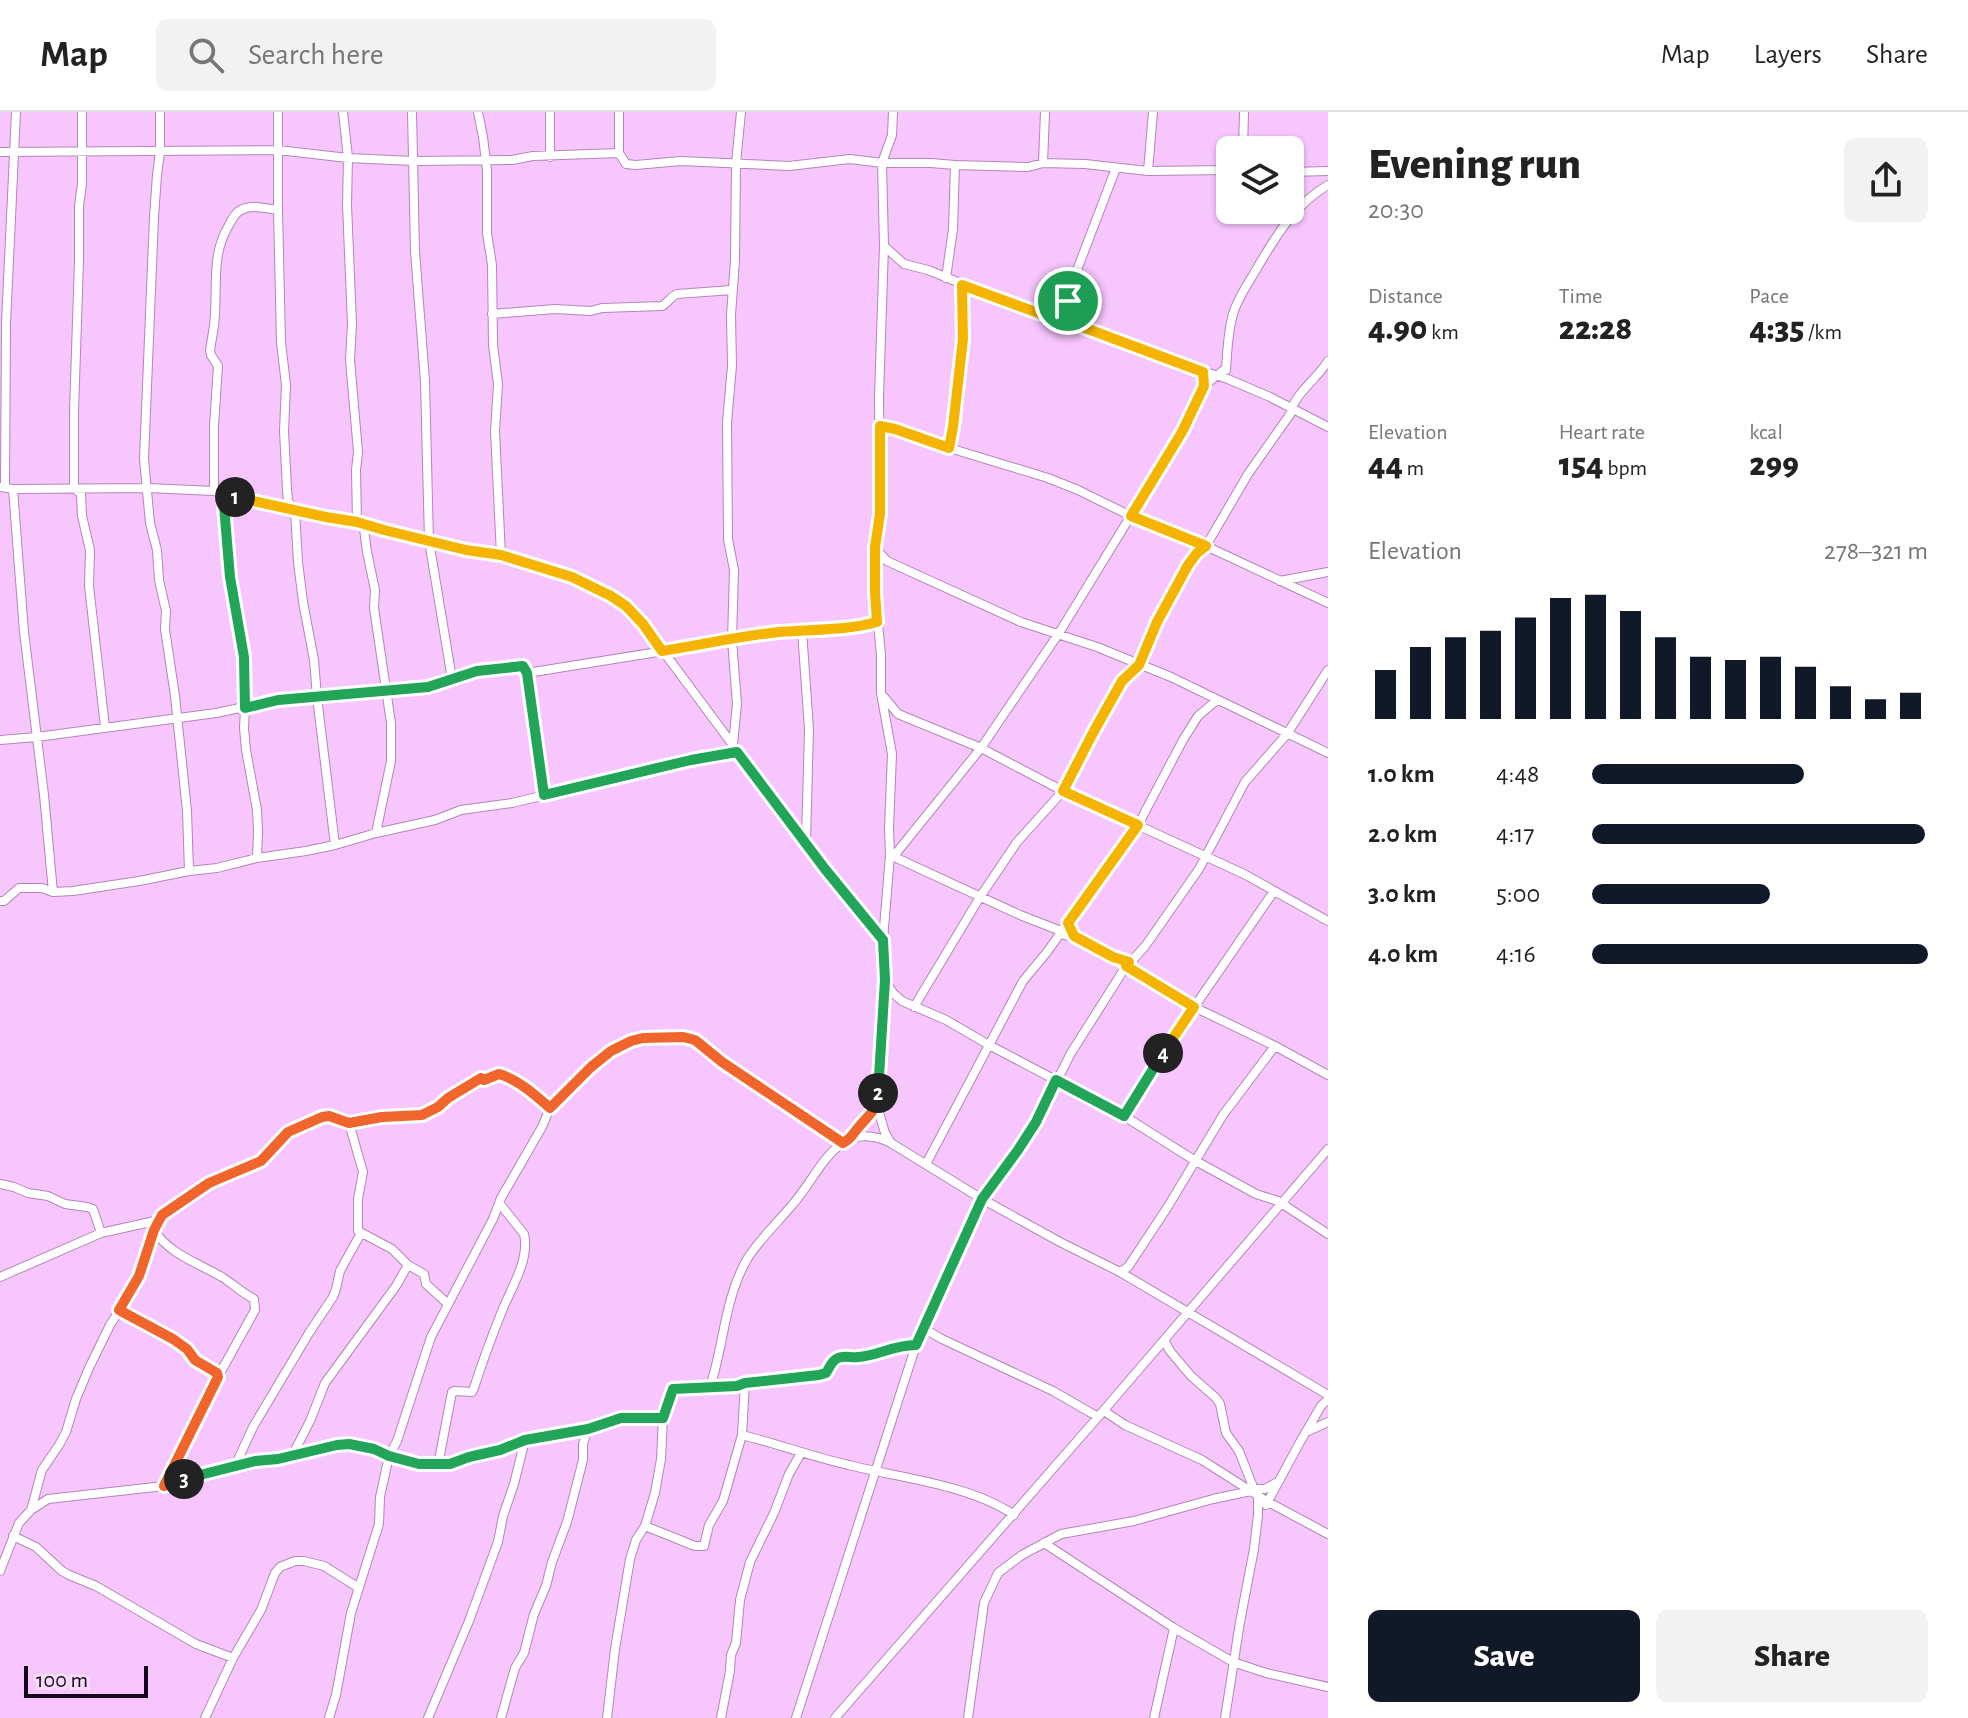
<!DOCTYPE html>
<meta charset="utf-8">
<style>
body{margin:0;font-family:"Alegreya Sans",sans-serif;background:#f2f2f2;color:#222;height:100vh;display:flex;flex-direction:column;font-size:30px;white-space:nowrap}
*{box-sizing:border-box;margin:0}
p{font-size:26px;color:#767676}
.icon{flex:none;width:44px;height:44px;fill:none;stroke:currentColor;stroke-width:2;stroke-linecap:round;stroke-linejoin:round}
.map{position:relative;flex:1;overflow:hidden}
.side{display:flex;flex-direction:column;background:#fff;width:640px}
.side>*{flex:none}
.controls{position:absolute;left:1216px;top:24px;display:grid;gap:16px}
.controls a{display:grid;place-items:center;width:88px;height:88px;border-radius:12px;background:#fff;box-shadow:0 2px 6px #0004;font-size:40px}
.scale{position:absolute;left:24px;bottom:20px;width:124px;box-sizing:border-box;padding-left:8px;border:4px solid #150518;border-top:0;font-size:22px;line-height:28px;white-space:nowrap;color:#150518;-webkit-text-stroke:6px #f9dbfd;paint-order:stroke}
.pin{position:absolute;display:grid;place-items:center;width:68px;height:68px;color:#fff;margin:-34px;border:4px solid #fff;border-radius:50%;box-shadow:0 2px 8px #0007}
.km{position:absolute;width:40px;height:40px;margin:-20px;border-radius:50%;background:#222;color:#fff;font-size:22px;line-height:40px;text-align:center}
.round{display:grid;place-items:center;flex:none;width:84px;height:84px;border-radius:12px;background:#f2f2f2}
.overview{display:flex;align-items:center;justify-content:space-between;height:136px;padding:0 40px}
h1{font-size:44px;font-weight:800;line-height:60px}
.metrics{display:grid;grid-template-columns:repeat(3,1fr);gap:12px;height:136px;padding:8px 40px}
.metrics div{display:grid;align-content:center}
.metrics b{font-size:34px;font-weight:800}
.metrics small{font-size:22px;font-weight:400}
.metrics p{font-size:22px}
.chart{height:224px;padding:16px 40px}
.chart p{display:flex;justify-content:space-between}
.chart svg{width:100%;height:144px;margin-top:8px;stroke:#111827;stroke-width:6}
.button{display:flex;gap:16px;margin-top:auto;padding:16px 40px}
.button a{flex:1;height:92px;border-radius:12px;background:#111827;color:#fff;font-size:32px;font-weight:800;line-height:92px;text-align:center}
.button a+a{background:#f2f2f2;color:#222}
ul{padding:0 40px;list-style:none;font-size:26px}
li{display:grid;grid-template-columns:128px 96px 1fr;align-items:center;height:60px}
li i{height:20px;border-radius:10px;background:#111827}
header{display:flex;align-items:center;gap:48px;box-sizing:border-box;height:112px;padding:0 40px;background:#fff;border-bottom:2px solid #e0e0e0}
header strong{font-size:38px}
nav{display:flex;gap:44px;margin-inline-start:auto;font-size:28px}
.search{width:560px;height:72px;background:#f2f2f2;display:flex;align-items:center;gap:20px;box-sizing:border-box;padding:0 28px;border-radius:12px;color:#767676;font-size:30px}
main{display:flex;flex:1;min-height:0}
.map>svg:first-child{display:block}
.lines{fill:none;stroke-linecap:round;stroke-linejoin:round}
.street-casing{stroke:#b385ba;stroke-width:10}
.street{stroke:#fff;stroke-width:8}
.split-1-casing{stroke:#fff;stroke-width:16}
.split-2-casing{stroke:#fff;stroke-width:16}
.split-3-casing{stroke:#fff;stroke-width:16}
.split-4-casing{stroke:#fff;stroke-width:16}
.split-5-casing{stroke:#fff;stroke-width:16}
.split-1{stroke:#f5b400;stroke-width:10}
.split-2{stroke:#22a559;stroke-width:10}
.split-3{stroke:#f0652b;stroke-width:10}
.split-4{stroke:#22a559;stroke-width:10}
.split-5{stroke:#f5b400;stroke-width:10}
</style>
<header>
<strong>Map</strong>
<div class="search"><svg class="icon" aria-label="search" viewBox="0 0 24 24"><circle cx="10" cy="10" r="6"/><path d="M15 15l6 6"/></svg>Search here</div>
<nav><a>Map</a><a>Layers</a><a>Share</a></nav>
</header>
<main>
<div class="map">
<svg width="1328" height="1606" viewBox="0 0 1328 1606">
<rect width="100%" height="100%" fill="#f7c6fe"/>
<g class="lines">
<g class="street-casing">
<path id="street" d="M82 0V72L79 94V149L74 300V376L81 382 82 404 90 438 89 474 105 615
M160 0V40L157 63 154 105 144 347 150 411 157 438 159 468 166 499 165 517 175 584 187 699 189 759
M278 0V98L281 230 286 273 284 319 287 377 288 389 295 399 298 450 303 490 314 548 317 585 335 733
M343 0 348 46 347 93 352 212 350 248 358 340 356 358 357 410 364 417 367 440 375 478 374 496 391 611V649L376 721
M412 0 415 139 425 269 429 429 452 567
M478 0 483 25 487 58V121L492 153 493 233 498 272 495 319 501 443
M550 0V45
M619 0V41
M1243 38 1244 0
M0 40 278 38 348 46 413 49 512 48 533 44 619 41 626 52 636 53 681 49 789 54 850 47 882 51H931L955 53 1028 55 1043 51 1085 52 1148 59 1230 58
M1043 51 1045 0
M1148 59 1153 0
M1290 60 1328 59
M884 134 904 152 928 158 1017 194 1131 232 1183 253 1228 267 1270 285 1328 315
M946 166 953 117 955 53
M492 202 555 197 591 199 602 196 662 194C668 191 670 185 677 182L732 178
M1041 202 1068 189
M1077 213 1068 189 1069 179 1116 56
M1226 258C1227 241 1228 219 1233 202 1237 188 1245 176 1253 163 1273 129 1292 94 1328 73
M880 314 895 317 923 328 1048 366 1078 378 1131 404 1206 434 1328 491
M949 336 953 315 963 227 962 173
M0 375 13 377 148 376 214 379 295 399 357 410 384 418 466 438 501 443 572 465 611 484 643 512 825 757 883 828
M5 375 6 211 16 0
M13 377 24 520 44 683 53 780
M214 379V314L218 254 211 243 210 238C212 225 215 213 215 200 217 169 212 141 229 113 233 105 237 98 246 96 256 93 268 97 278 98
M223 382 230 465 244 545 245 596 244 616 246 638 257 698 258 719 257 746
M875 436 887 449 1021 510 1097 535 1171 565 1328 641
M1280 469 1328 460
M802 519 809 617 806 729
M527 561 544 683
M884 585 898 602 981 636 1063 679 1244 762 1328 809
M0 628 37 625 216 601 278 588 428 575 477 559 523 554 527 561 776 521 832 519 858 516 877 510
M733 632 737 592 732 528 734 458 728 427 727 310 732 254 731 203 735 148 736 51 741 0
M890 743 1020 803 1061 819
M893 745 981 636 1059 521 1182 320 1204 274 1226 256
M0 789H4L19 776H42L53 780 73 779 139 769 189 759 217 756 257 746 306 739 335 733 376 721 435 708 461 698 512 691 691 648 737 640
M1060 822C1085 826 1105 843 1129 850
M1126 854 1194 895 1275 934 1328 963
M885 869 893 881 902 889 946 908 989 933 1124 1004 1194 1048 1256 1082 1278 1089 1328 1122
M914 895 980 785 1017 730 1063 679 1122 569 1139 553 1157 510 1188 453 1197 441 1206 434 1248 362 1291 301C1293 283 1318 266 1328 249
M1124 1004 1151 958 1274 779
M349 1011 363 1060 358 1087V1119L392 1137 408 1153 424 1162 426 1172 448 1192
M852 1026 877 993
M891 1031 885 1021 877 993 885 868 883 828 890 743 889 716 892 642 881 581V543L875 480V459L876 421 880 402 879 285 884 134 882 51 892 23 893 0
M926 1052 1023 869 1047 840 1138 713 1183 628 1198 604 1217 588
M0 1072 14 1075 28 1081 48 1084 65 1092 87 1095 93 1097 101 1121
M154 1118C169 1142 198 1151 222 1165 233 1172 242 1181 254 1187L255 1198 218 1265 164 1374
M1120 1160 1128 1155 1167 1096 1223 1003 1275 934
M0 1165 101 1121 159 1108
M119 1198C137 1207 179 1226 190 1241 192 1243 192 1245 193 1247 201 1256 213 1253 218 1265
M923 1216 942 1227 1053 1279 1098 1305
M1164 1228 1170 1239 1191 1264 1216 1286 1220 1292 1226 1321 1239 1339 1255 1380
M710 1275C724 1233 724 1189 746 1149 756 1131 779 1109 793 1092 821 1060 837 1005 891 1031L982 1087 1060 1130 1120 1160 1328 1283
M1104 1299 1125 1313 1202 1348 1268 1390 1328 1422
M1306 1320 1328 1310
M742 1323C778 1332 813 1345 849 1353 900 1366 971 1373 1014 1403
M292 1344 310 1309 325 1271 396 1174 408 1153
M438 1353 452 1280 454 1279 472 1280 474 1276C482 1251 492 1224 502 1199 511 1176 530 1148 524 1122L500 1092
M235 1354 253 1315 309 1221 333 1185 336 1177 340 1159 361 1121
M1254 1377H1265L1279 1369
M1266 1393 1300 1330 1321 1294 1328 1287
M31 1398 42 1358 59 1333 66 1320 76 1287 89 1256 110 1213 132 1179 139 1164 154 1118 162 1103 166 1099 217 1067 261 1049 288 1020 304 1012 322 1005 329 1004 349 1011 382 1005H402L422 1003 438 995 448 986 481 966 484 968 499 962C519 968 535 983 550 996
M645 1414 695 1434H704L709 1413 723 1389 742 1323 745 1271
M13 1424 36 1435 62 1459 69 1463 96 1474 196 1532 233 1546
M1044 1431 1174 1516 1233 1550 1266 1561 1328 1575
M0 1459 19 1411 31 1398 48 1387 164 1374 210 1360 255 1349 278 1347 337 1333 349 1332 374 1337 389 1344 419 1352H450L469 1345 500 1338 525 1328 588 1317 621 1306H663
M205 1606 233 1546 261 1498 275 1461 280 1455 295 1449H304L324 1454 359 1476
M329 1606 336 1583 351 1501 379 1412 380 1385 389 1344 397 1329 431 1225 493 1107 501 1086 542 1015 550 996 591 955 611 939 631 929 643 926 672 924 689 925 695 928 722 950 796 1001 812 1010 821 1018 843 1031
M428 1606 469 1509 498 1430 503 1404 514 1372 525 1328
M501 1606 515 1556 524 1541 534 1502 546 1474 552 1450 567 1410 583 1348V1332L588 1317
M607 1606 615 1537 630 1447 636 1428 645 1414 655 1381 661 1347 663 1306 673 1277 737 1274 745 1271 819 1263 826 1261C830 1255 831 1249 838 1246 844 1243 851 1246 858 1245 877 1244 894 1233 916 1233
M721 1606 730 1559 731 1543 736 1531 740 1488 750 1450 774 1401 789 1362 801 1341
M796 1606 916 1233 982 1087 1018 1038 1036 1010 1071 941 1123 859 1146 833 1199 757 1245 670 1287 622 1328 558
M835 1606 1098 1305 1328 1037
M968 1606 984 1491 998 1461 1022 1443 1061 1422 1134 1409 1213 1387 1251 1379
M1154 1606 1174 1516
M1225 1606 1240 1510 1254 1437 1258 1403V1383"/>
</g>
<use href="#street" class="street"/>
</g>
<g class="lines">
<g class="split-1-casing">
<path id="split-1" d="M235 385 326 405 357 410 384 418 466 438 501 443 572 465 611 484 626 494 643 512 662 539C701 533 740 524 779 520 812 517 845 519 877 510L875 480V435L880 402V314L895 317 949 336 953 315 963 227 962 173 1041 202 1068 189"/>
</g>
<g class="split-2-casing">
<path id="split-2" d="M235 385 223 382 230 465 244 545 245 596 278 588 428 575 477 559 523 554 527 561 544 683 691 648 737 640 825 757 883 828 885 868 878 981"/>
</g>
<g class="split-3-casing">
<path id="split-3" d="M184 1367 164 1374 218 1265 217 1261 195 1248 187 1237 173 1227 119 1198 139 1164 154 1118 162 1103 209 1071 261 1049 288 1020 322 1005 329 1004 349 1011 382 1005 422 1003 438 995 448 986 481 966 484 968 499 962C519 968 535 983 550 996L591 955 611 939 631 929 643 926 683 925 695 928 722 950 843 1031C851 1027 852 1023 858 1016 869 1002 876 1001 878 981"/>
</g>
<g class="split-4-casing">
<path id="split-4" d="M184 1367 255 1349 278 1347 337 1333 349 1332 374 1337 389 1344 419 1352H450L469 1345 500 1338 525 1328 588 1317 621 1306H663L673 1277 737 1274 745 1271 819 1263 826 1261C830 1255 831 1249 838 1246 844 1243 851 1246 858 1245 877 1244 893 1233 916 1233L982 1087 1018 1038 1036 1010 1056 968 1124 1004 1163 941"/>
</g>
<g class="split-5-casing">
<path id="split-5" d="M1068 189 1077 213 1203 260 1204 274 1182 320 1131 404 1206 434 1197 441 1188 453 1157 510 1139 553 1122 569 1094 619 1063 679 1138 713 1068 811 1074 824 1113 845 1129 850 1126 854 1194 895 1163 941"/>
</g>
<use href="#split-1" class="split-1"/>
<use href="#split-2" class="split-2"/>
<use href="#split-3" class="split-3"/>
<use href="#split-4" class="split-4"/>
<use href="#split-5" class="split-5"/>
</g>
</svg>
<div class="controls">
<a><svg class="icon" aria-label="layers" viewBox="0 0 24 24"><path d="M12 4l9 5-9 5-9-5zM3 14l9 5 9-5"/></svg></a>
</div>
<div class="scale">100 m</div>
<div class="pin" style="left:1068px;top:189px;background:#1e9e55"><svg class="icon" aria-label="arrive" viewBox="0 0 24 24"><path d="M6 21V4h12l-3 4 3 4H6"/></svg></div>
<b class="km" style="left:235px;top:385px">1</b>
<b class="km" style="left:878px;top:981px">2</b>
<b class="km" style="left:184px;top:1367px">3</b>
<b class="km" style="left:1163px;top:941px">4</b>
</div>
<section class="side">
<div class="overview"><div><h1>Evening run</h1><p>20:30</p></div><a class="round"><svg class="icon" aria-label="share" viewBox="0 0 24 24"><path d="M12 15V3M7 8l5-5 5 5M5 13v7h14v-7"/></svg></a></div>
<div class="metrics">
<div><p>Distance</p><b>4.90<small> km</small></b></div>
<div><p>Time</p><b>22:28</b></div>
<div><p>Pace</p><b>4:35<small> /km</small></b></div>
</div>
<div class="metrics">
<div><p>Elevation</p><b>44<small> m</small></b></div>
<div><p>Heart rate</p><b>154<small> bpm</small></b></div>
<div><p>kcal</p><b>299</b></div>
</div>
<div class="chart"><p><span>Elevation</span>278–321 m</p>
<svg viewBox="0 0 160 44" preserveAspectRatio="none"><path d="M5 44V29M15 44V22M25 44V19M35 44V17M45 44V13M55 44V7M65 44V6M75 44V11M85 44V19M95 44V25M105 44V26M115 44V25M125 44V28M135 44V34M145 44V38M155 44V36"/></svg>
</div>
<ul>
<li><b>1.0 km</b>4:48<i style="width:63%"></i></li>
<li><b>2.0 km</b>4:17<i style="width:99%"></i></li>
<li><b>3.0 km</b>5:00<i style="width:53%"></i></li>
<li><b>4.0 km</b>4:16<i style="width:100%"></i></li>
</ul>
<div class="button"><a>Save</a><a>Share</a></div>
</section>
</main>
